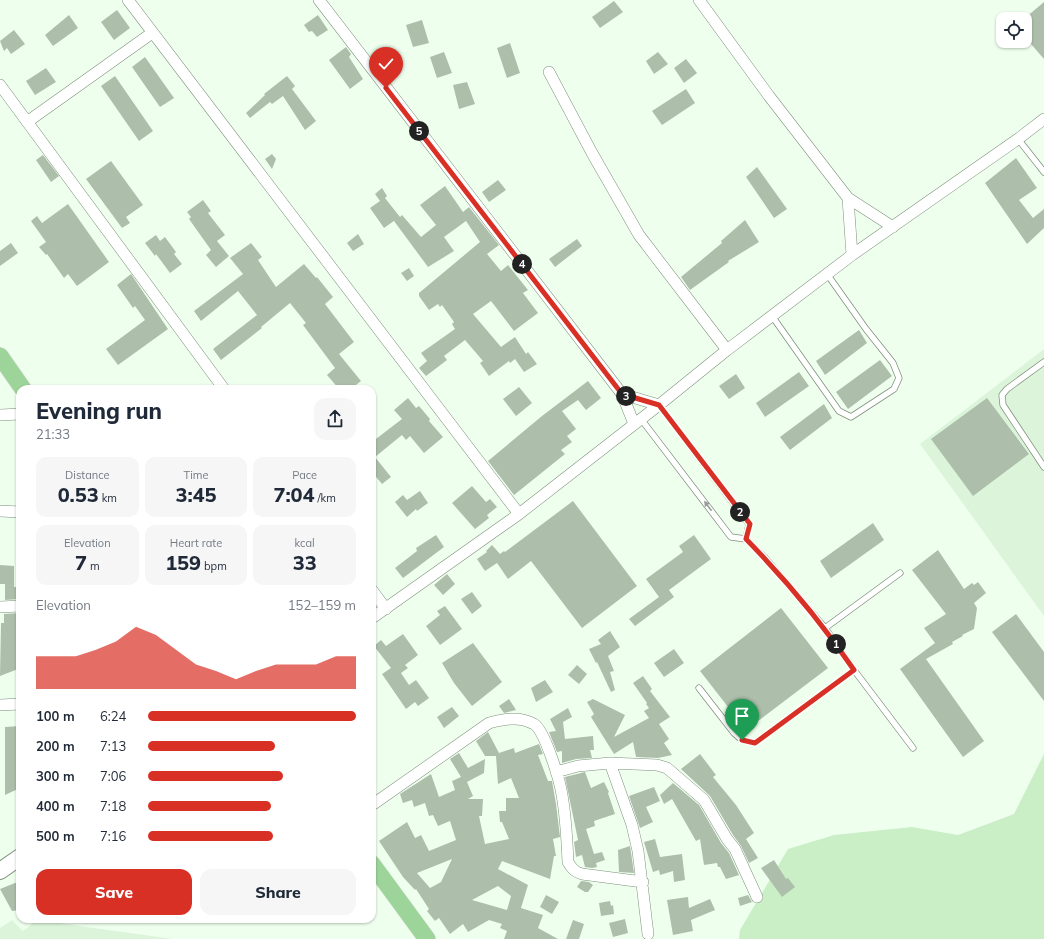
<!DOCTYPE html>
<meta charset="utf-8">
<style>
body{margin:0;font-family:Mulish,sans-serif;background:#f6f6f7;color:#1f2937;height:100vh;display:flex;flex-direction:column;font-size:15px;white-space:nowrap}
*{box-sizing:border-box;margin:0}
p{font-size:13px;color:#747a83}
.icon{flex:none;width:22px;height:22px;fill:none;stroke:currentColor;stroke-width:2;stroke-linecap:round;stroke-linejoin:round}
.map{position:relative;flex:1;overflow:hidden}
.drawer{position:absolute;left:16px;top:385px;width:360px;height:538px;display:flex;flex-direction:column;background:#fff;border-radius:12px;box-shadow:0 1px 3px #0004}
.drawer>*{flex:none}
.buttons{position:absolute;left:996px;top:12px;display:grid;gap:8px}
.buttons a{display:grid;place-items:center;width:36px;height:36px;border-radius:8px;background:#fff;box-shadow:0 1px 3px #0004;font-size:20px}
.pin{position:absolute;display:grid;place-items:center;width:34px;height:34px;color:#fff;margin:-41px -17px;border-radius:50% 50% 50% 0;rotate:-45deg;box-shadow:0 0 4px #0007}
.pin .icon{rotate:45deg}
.km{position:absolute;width:20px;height:20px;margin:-10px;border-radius:50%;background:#222;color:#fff;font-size:11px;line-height:20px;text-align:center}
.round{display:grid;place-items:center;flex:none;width:42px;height:42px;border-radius:12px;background:#f6f6f7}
.head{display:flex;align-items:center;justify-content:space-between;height:68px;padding:0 20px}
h1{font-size:22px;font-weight:800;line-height:30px}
.stats{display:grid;grid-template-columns:repeat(3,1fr);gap:6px;height:68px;padding:4px 20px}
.stats div{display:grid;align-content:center;border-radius:10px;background:#f6f6f7;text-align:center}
.stats b{font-size:20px;font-weight:800}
.stats small{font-size:11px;font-weight:400}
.stats p{font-size:11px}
.chart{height:112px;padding:8px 20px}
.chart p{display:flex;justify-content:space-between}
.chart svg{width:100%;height:72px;margin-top:4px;fill:#d93025;opacity:.7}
.primary-button{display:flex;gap:8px;margin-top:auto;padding:8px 20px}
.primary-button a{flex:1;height:46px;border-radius:12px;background:#d93025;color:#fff;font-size:16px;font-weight:800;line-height:46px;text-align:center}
.primary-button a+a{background:#f6f6f7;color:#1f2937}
ul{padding:0 20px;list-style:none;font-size:13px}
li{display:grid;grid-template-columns:64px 48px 1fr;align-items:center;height:30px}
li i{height:10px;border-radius:5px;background:#d93025}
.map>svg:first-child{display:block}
.built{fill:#dcf5da}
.green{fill:#caefc7}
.building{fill:#adbfab;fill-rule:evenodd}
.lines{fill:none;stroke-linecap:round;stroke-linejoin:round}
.lane-casing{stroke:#7f907d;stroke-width:7}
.street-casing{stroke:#7f907d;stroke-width:12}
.secondary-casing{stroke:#7f907d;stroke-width:18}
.primary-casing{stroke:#e2e3e2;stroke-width:18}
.lane{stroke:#fff;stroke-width:5.5}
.street{stroke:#fff;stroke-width:11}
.secondary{stroke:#fff;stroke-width:16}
.primary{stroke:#9dd49a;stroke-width:17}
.oneway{fill:#989c98}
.route-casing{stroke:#fff;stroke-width:8}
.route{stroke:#d93025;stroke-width:5}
</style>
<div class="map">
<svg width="1044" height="939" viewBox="0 0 1044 939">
<rect width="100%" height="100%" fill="#efffee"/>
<path class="built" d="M1044 349V616L920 444Z
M12 920 23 931 37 920 173 939H0V928Z"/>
<path class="green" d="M1044 754V939H739L740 930 788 849 834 835 912 827 958 835 1014 814Z"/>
<path class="building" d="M614 1 623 12 600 28 592 17Z
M1044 2V59L1025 37V18Z
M117 10 130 28 114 40 101 22Z
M69 15 78 28 53 46 45 35Z
M318 15 328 30 317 37 312 31 309 32 304 25Z
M422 20 429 43 413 47 406 25Z
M14 30 25 44 11 54 7 48 4 51 0 41Z
M510 43 520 73 507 78 497 48Z
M346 47 351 54 349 57 363 79 350 89 329 60Z
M444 52 452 73 437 78 430 57Z
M658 52 668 64 654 74 646 61Z
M145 57 174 98 160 107 132 67Z
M686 59 697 73 684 83 674 68Z
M46 68 56 82 35 95 26 81Z
M115 76 153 131 139 141 101 86Z
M287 76 295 86 292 89 316 121 305 130 283 96 272 104 270 102 250 118 246 113 265 95 264 94Z
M467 82 475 104 459 109 453 85Z
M686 89 695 103 662 125 652 111Z
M272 154 276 159 272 169 265 159Z
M43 155 59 176 51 182 36 160Z
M1016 158 1037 188 1019 200 1033 218 1044 209V228L1027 244 985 183Z
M111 161 143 205 126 217 130 223 122 228 86 179Z
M757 167 787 209 774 218 746 177Z
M498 180 506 190 489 202 482 192Z
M445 186 463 212 469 207 499 245 487 254 501 271 508 265 528 290 523 293 538 313 514 331 491 301 473 314 501 347 515 337 526 354 528 352 537 364 524 372 515 359 510 363 509 361 489 376 480 363 483 361 465 340 444 356 447 360 426 376 419 368 427 361 421 353 455 329 452 324 454 322 442 305 440 307 438 304 429 310 419 296V293L480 242 466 221 444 237 454 251 428 267 394 221 398 218 384 228 370 208 380 201 375 194 382 188 387 196 385 198 400 217 402 215 421 237 436 225 420 205Z
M203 200 211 211 208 213 225 235 217 241 229 256 216 267 206 255 211 250 189 219 191 217 187 212Z
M68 204 109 262 77 286 68 274 64 278 47 254 46 255 39 247 46 242 31 221 37 216 42 223Z
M745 220 759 242 728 261 729 262 690 290 681 277 722 243 721 241Z
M358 234 364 244 353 251 347 243Z
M156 235 160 241 165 237 176 252 174 254 182 264 170 273 156 254 155 256 145 243Z
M577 239 582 246 555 267 549 259Z
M11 243 18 253 0 266V251Z
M251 243 262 257 258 260 276 287 304 264 316 278 317 277 333 297 325 304 354 342 339 354 361 381 351 389H339L327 375 335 368 303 325 306 323 290 303 261 327 262 328 221 360 213 349 257 315 238 291 201 321 194 311 243 274 230 258Z
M409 268 414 276 407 281 401 273Z
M131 274 168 329 118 365 106 349 145 320 135 306 133 308 117 285Z
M859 330 867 343 825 375 816 361Z
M880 360 892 376 848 409 836 392Z
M799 372 809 386 765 417 756 403Z
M736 374 745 388 729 399 719 386Z
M588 381 601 398 586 410 578 400 562 411 576 429 567 436 572 442 561 450 565 454 514 495 488 461 542 416Z
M519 387 532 403 516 416 503 399Z
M408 398 416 408 419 406 430 419 429 421 443 437 424 453 410 436 406 440 402 435 375 457 391 477 382 484 372 472V442L402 419 394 410Z
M987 398 1029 454 973 496 931 439Z
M824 404 832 418 790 450 780 437Z
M472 486 486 502 490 499 497 507 487 515 489 518 475 529 452 503Z
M420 491 428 503 417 511 416 509 407 517 395 502 403 495 407 500Z
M573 501 637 586 582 628 531 561 508 579 497 563 485 571 477 559 487 552 486 551 492 545 500 554 504 551 505 552Z
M873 523 884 540 831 578 820 561Z
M436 535 444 547 403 578 395 568 417 551 416 548Z
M694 535 711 559 669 590 674 597 635 626 629 619 659 597 646 579 683 552 679 546Z
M938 550 964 589 972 583 974 585 978 582 986 593 974 603 977 608 974 629 962 635 963 636 952 642 953 644 926 659 984 741 963 757 900 669 935 643 924 628 946 614 912 570Z
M0 565 14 566V587H20V599L5 600V584H0Z
M447 574 455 584 443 595 434 585Z
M472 592 482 606 472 614 461 599Z
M445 606 462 629 440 645 426 626 440 615 437 611Z
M781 608 828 668 746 730 700 671Z
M19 613V664L16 665 18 669 0 676 1 623H4V614Z
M1016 614 1044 652V701L992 632Z
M610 631 620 647 608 656 614 671 610 672 615 690 611 692 597 662 596 663 589 649 601 644 598 640Z
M403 634 418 655 405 665 408 668 401 673 409 685 416 680 429 698 418 706 415 702 406 709 382 674 391 668 374 646 381 640 386 646Z
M473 643 502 682 472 706 454 683 442 663Z
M674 649 684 663 664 677 654 663Z
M577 665 587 674 579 684 568 675Z
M643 676 652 689 650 691 670 717 659 724 669 739 664 743 672 755 658 758 636 757 633 742 614 754 591 717 594 714 587 702 593 699 625 715 614 737 649 718 644 711 649 708 646 704 647 703 633 683Z
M545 680 553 692 536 702 531 688Z
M509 699 516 710 504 713 499 706Z
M452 707 459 716 444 728 437 717Z
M568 708 572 717 563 722 565 739 593 736 594 750H590L592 758 576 759 562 763V751L557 752 549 732 556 731 550 719Z
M20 726V788L5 795V727Z
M488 732 499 753 514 748 515 753 539 744 543 754 538 755 548 781H552L556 804 560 837 553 839 556 856H554L550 879 502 861 498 869 528 885 521 908 543 915 538 928 558 939H504L507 931 500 928 502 924 489 920 468 932 463 924 450 934 439 918 435 921 427 911 429 909 416 889 415 890 403 877 379 841 407 822 415 838 421 835 429 851 456 840 450 821 438 826 433 815 429 816 425 803 414 807 412 800 403 803 400 794 431 774 439 797 455 790 452 781 461 777 450 759 459 753 468 768 485 759 484 773 467 782 473 796 468 799H483L482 816H479L485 844 509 839 502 822H500L499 811H506V798H519L511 778 498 784 496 756H485L476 741ZM452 859 441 882 430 888 417 873ZM498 886 511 896 507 910 472 900Z
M700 754 716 775 713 777 736 805 754 833 746 839 758 858 749 863 741 846 733 835 710 796 681 769Z
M585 772 591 788 604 782 609 792 608 793 615 814 594 821 595 826 586 829 594 854 602 852 605 860 596 863 597 867 592 868 585 867 582 855 576 857 574 842 578 840 565 777Z
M673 783 699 805 721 843 729 853 739 875 726 879 720 867H718L717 863 704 865 700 839 696 841 672 799 664 804 660 795Z
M654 787 660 801 646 807 653 822 640 828 629 796Z
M655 839 660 857 682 854 685 880 674 882 673 871 660 875 659 870 653 872 644 842Z
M630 846 634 873 619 872 618 850Z
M774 860 786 879 788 878 795 887 782 897 761 868Z
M20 881V910L12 911 0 889Z
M581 881 589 882 593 885 588 892H585L577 887Z
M546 895 559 902 552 914 540 907Z
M748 895 752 902 740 906 738 898Z
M688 897 689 908 710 899 715 910 691 920 693 931 673 935 667 900Z
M610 901 611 906 613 905 614 914 601 916 599 903Z
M625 919 628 933 613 937 609 923Z
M573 920 584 924 579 939H566Z"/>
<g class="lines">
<g class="lane-casing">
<path id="lane" d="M1018 139 1044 172
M772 316 839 411 851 417 894 389 899 378 893 363 866 329 827 274
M1044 362 1007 389 1002 395 1003 405 1044 467
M659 405 749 524 746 539
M641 419 731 537 746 539 766 559 825 628 854 670 913 748
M825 628 900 573
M699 688 734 733 742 740 755 743 854 670"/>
</g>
<g class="street-casing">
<path id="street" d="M128 0 519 514
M319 0 622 394 634 424
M699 0 769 96 848 198 893 227
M549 72 592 153 639 235 727 350
M0 85 224 389
M27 122 152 33
M848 198 852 255
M622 394 659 405
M0 415 20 414
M0 511 20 512
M372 590 386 609
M0 607 20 606
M372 618 519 514 659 405 727 350 852 255 1018 139 1044 119
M0 705 20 704
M610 763 632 825 638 851 648 934
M556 772 578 766 610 763 657 765 667 768 704 800 727 839 735 849 757 897
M372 805 489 723C505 719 519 716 534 724 545 731 560 781 562 795 566 817 567 840 568 862 572 869 575 872 582 874L643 882"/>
</g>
<g class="secondary-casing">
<path id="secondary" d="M0 871 20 857"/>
</g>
<g class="primary-casing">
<path id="primary" d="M0 356 23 389
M372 864 427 939"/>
</g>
<use href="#lane" class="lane"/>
<use href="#street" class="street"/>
<use href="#secondary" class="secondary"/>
<use href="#primary" class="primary"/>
</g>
<defs><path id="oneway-solid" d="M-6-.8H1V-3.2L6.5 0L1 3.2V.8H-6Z"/></defs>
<use class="oneway" href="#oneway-solid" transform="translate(708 506) rotate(-127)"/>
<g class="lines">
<g class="route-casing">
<path id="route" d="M386 88 622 394 659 405 750 524 746 539C786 580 822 623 854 670L755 743 742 740"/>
</g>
<use href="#route" class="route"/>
</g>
</svg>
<div class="buttons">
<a><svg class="icon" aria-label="locate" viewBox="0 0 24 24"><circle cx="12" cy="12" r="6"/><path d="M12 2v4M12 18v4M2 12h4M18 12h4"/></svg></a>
</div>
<div class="pin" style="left:742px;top:740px;background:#1e9e55"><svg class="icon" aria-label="arrive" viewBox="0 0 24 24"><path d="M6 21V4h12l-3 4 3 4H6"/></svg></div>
<div class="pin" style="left:386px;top:88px;background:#d93025"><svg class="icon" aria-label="check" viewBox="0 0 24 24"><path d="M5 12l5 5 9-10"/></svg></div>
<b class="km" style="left:836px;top:644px">1</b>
<b class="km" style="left:740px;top:512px">2</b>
<b class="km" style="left:626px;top:396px">3</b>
<b class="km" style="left:522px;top:264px">4</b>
<b class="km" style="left:419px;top:131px">5</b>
<section class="drawer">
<div class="head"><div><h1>Evening run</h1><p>21:33</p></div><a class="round"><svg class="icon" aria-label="share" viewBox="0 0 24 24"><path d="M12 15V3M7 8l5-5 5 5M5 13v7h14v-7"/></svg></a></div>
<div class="stats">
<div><p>Distance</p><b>0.53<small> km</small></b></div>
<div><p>Time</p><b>3:45</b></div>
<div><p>Pace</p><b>7:04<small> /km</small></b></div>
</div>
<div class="stats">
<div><p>Elevation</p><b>7<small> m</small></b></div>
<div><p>Heart rate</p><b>159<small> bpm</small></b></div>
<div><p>kcal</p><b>33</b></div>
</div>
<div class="chart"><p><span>Elevation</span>152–159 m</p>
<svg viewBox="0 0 160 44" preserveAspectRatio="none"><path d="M0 44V24L10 24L20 24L30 20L40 15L50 6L60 11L70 20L80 29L90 33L100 38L110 33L120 29L130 29L140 29L150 24L160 24V44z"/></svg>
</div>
<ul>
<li><b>100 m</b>6:24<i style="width:100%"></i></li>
<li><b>200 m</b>7:13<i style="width:61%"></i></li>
<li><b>300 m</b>7:06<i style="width:65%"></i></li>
<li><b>400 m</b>7:18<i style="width:59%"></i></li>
<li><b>500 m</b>7:16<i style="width:60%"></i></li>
</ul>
<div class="primary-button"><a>Save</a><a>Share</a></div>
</section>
</div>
